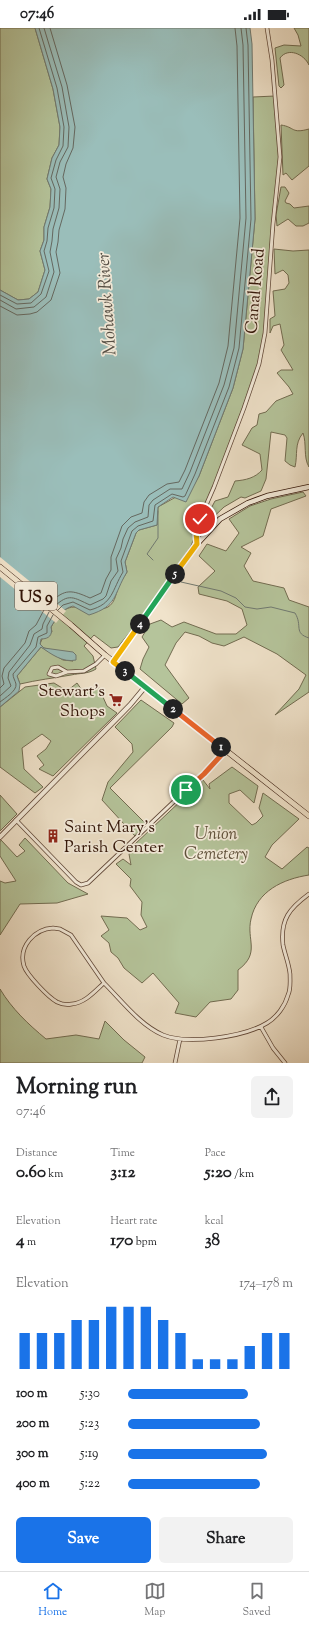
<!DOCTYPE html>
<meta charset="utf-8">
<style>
body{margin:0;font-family:"Sorts Mill Goudy",serif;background:#f2f2f2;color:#202124;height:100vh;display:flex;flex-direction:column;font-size:15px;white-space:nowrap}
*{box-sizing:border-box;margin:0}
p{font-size:13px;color:#757577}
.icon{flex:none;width:22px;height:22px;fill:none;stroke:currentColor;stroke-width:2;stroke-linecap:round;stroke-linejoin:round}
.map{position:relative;height:1035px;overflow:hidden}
.panel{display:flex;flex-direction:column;background:#fff;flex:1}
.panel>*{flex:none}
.pin{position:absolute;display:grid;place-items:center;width:34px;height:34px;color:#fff;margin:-17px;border:2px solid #fff;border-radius:50%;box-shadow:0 1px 4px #0007}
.km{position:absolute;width:20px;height:20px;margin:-10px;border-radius:50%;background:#222;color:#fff;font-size:11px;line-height:20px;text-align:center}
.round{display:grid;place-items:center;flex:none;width:42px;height:42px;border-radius:6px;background:#f2f2f2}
.head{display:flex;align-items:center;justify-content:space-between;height:68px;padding:0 16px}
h1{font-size:22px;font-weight:700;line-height:30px}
.stats{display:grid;grid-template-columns:repeat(3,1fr);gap:6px;height:68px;padding:4px 16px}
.stats div{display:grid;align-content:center}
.stats b{font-size:17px;font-weight:700}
.stats small{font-size:11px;font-weight:400}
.stats p{font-size:11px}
.chart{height:112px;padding:8px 16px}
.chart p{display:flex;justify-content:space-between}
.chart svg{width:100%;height:72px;margin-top:4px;stroke:#1a73e8;stroke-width:6}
.button{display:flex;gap:8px;margin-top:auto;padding:8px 16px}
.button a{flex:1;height:46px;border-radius:6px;background:#1a73e8;color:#fff;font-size:16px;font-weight:700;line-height:46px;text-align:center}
.button a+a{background:#f2f2f2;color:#202124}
ul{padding:0 16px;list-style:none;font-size:13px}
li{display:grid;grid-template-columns:64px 48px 1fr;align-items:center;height:30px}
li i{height:10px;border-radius:5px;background:#1a73e8}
.status{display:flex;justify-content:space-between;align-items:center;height:28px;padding:0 20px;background:#fff;direction:ltr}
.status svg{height:11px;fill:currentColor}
.tab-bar{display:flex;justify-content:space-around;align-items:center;height:56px;border-top:1px solid #e0e0e0;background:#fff;font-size:11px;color:#757577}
.tab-bar a{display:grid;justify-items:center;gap:2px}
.tab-bar .current{color:#1a73e8}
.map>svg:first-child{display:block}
.green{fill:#b5c49b;stroke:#726c51}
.water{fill:#9abeba;stroke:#707a72}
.pier{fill:#f0e3cb}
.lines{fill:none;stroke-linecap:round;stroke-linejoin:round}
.shore{stroke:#656860;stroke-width:1}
.stream{stroke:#707a72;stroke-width:1}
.minor-casing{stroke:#604738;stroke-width:4.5}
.tertiary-casing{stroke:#604738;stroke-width:5.5}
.secondary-casing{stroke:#301307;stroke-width:6}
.primary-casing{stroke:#301307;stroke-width:6}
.minor{stroke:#f5eddd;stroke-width:3}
.tertiary{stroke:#f5eddd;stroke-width:4}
.secondary{stroke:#f5eddd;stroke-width:4.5}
.primary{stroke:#f0e3cb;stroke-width:5}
.split-1-casing{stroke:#fff;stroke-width:8}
.split-2-casing{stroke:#fff;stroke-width:8}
.split-3-casing{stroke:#fff;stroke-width:8}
.split-4-casing{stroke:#fff;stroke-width:8}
.split-5-casing{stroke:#fff;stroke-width:8}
.split-6-casing{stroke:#fff;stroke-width:8}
.split-1{stroke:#f0652b;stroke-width:5}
.split-2{stroke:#f0652b;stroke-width:5}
.split-3{stroke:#22a559;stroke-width:5}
.split-4{stroke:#f5b400;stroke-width:5}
.split-5{stroke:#22a559;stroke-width:5}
.split-6{stroke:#f5b400;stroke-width:5}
.labels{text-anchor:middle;stroke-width:3.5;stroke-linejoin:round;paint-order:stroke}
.shield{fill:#f5eddd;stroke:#6b5447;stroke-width:1}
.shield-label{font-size:16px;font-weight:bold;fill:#301307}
.street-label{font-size:17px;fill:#301307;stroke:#f5eddd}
.poi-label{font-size:17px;fill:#301307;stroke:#f5eddd;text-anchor:end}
.park-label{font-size:17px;font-style:italic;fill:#5f513b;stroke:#f5eddd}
.water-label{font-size:18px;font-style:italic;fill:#554f46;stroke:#f5eddd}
</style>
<div class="status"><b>07:46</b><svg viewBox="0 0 49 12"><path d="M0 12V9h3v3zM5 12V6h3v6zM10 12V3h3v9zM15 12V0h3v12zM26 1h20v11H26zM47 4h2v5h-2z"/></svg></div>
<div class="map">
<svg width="309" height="1035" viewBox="0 0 309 1035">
<rect width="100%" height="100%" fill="#f0e3cb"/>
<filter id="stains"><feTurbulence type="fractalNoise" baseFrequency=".005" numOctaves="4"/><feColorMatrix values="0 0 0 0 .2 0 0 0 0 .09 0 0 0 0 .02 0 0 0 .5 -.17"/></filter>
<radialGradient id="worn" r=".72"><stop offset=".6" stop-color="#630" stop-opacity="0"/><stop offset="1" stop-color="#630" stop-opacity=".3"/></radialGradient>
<path class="green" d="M0 0H35L53 61 60 99 59 117 52 130 47 151 51 161 50 179 44 199V212L40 223 45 242 38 264 29 271 18 272 0 262Z
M294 0H309V37C304 26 288 19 280 30L284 57 281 60 279 58 275 20 284 17 301 18 298 7Z
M275 68 280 129 265 305 259 336 191 518 145 585 118 619 111 620 94 607 84 618 93 628 96 641C88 646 80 645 71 647 54 650 37 652 20 656L17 648 41 619 63 632 73 633 52 622 44 620 40 616 42 611 52 604 51 599C65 575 70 578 96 581 101 581 104 581 108 579 116 574 116 564 119 557 121 552 125 548 127 544L125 534 136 505 139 502 157 497 158 479 192 460 199 448 233 360 243 321 255 191 253 69Z
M281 97C295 99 291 106 309 101V138L292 152 286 145 283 147Z
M281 159H285L289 165 285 173 286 175 290 176 294 180 309 178V195L303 198H296L288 191 277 198 276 187Z
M274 221 293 223 309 222V439C303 429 307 416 303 405 294 416 298 426 295 439L290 437 285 433 287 410 285 407 271 404 266 451 261 463 245 470 241 469 224 479 205 497V492L215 473 228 469 235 453C246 452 255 450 262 442L260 426 242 417 252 400 257 397 259 386 266 384 276 373 293 366 289 359 277 345 281 342H293L281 322 284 317 280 296 273 298 270 305V291L275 288 273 263 285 261 289 255 288 247 283 242 275 246Z
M303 464 306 468 271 481 263 508 241 519 251 525 244 538 253 553 284 560 289 572 309 579V664L275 687 299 661 306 647 277 626 244 609 224 618 212 615 199 608 185 604 176 615 165 637 189 670 182 676 140 641 143 631 149 619 142 609 150 596 161 592 172 599 184 594 216 606H236L247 597 242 581 227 573 199 566 198 559 215 543 199 528 207 516 226 523 239 505 229 491 250 478 271 471Z
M54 655 67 663 77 655 84 665 98 658 107 678 117 685 53 748 39 741 44 737 37 728 46 721 51 713 42 706 22 720 24 741 43 759 35 765 0 739V679L25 659Z
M141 672 174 695 172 699 110 760 146 796 135 808 102 772 108 754 133 724 132 716 115 699Z
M232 739 258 758 254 775 240 762 229 766V775L252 797 256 795 263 788 259 780 263 765 299 791 272 817 265 829 282 841 307 819 309 820V847C283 851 257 863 251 891 246 912 261 925 238 942V962L231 971 210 974 196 989 175 985 179 975 153 945 142 955 124 940 118 930 111 924 109 915 101 908 109 902 101 888 127 890 140 902 147 899 141 887 142 874 130 858 131 851 116 836 123 831 131 837 129 826 134 817 203 752 210 761 209 756Z
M0 767 17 786 0 803Z
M25 810 68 855 88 866 57 875 20 876 0 907V853L5 855 16 853 0 828V814L1 812 17 829 25 823 19 817Z
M0 961C12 981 28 996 46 1011L76 1007 99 1011 105 993 124 1012 145 1029 142 1035H0Z"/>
<path class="water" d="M35 0H250L252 16 255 191 243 321 233 360 199 448 186 474 173 469 158 479 157 497 139 502 136 505 125 534 127 544C113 567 118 578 89 587L73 578C62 581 57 589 51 599 53 607 49 611 41 611L40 616 44 620 73 624 76 627V632C63 635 51 626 41 619L17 648 20 656 19 663 0 679V262L18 272 29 271 38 264 45 242 40 223 44 212V199L50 179 51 161 47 151 52 130 59 117 60 99 53 61Z"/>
<path class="pier" d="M0 529 66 583 56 595 0 549Z"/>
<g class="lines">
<path class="shore" d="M0 267 17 276 31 275 41 266 49 243 44 223 47 213 48 200 54 180 55 161 51 150 56 132 63 118 64 99 57 60 39 0
M0 272 16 281 34 279 46 269 54 244 50 224 52 213 53 201 59 180 60 161 56 149 60 134 68 119 69 99 62 59 44 0
M0 278 17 287 30 286 37 284 51 272 60 245 56 224 58 214 59 202 65 181 66 160 63 149 66 136 73 120 75 99 67 57 50 0
M50 575C65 560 72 562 90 570L101 565 106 551 111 542V529L122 498 131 489 142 485 144 474 149 467 167 456 179 454 185 442 219 355 228 318 240 190 237 18 235 0
M54 579C69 564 74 570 90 577L103 571 106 568 111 553 118 543 116 531 121 520 123 511 128 500 135 494 148 489 149 477 153 472 170 461H182L190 444 224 357 234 320 246 190 243 17 241 0
M58 582 63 577 73 574 90 582C113 576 112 562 123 544L121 533 132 503 138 498 153 493 155 477 172 466 183 469 185 468 195 446 229 359 239 320 251 191 248 17 246 0
M0 660 4 656 2 648 4 640 25 615 29 603 36 597 45 580
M0 668 11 658 8 650 9 644 30 617 34 606 42 601 43 596 49 584
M0 674C5 670 17 663 16 656 15 652 13 650 13 646L36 619 38 609 47 605V598L53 587"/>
<path class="stream" d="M153 532 147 526 158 510V483
M181 554 221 563 236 570 245 579 257 581 271 579 295 585C303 598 293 605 309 610"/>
<g class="minor-casing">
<path id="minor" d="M197 516 196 503 200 491 214 459 244 380 259 336 265 305 273 196 280 129 272 32 267 0
M67 644 58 639 52 640 49 646 56 648 67 644 84 643 96 636 105 627
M16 792 76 854 81 857 88 855 204 745 225 723
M53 900 60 901 71 907 104 955C95 963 85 975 72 976 67 977 61 976 57 974 48 969 27 947 24 938 18 918 35 901 53 900Z
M104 955C122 973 140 997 163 1007 188 1017 244 1009 267 995 277 989 285 978 288 967 291 961 290 953 290 946 289 936 285 927 283 917 280 891 290 880 309 866
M261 999 273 1020 285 1035
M175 1035 180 1011"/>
</g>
<g class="tertiary-casing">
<path id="tertiary" d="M0 809 130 677 145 659"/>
</g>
<g class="secondary-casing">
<path id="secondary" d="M113 634 197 516 220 491 248 475 267 468 309 459"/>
</g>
<g class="primary-casing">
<path id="primary" d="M0 539 71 597 105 627 309 788"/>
</g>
<use href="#minor" class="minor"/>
<use href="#tertiary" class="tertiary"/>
<use href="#secondary" class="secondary"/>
<use href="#primary" class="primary"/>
</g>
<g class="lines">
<g class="split-1-casing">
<path id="split-1" d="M186 762 204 746 225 723 221 719"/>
</g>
<g class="split-2-casing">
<path id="split-2" d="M173 681 221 719"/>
</g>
<g class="split-3-casing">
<path id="split-3" d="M125 643 173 681"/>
</g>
<g class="split-4-casing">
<path id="split-4" d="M125 643 113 634 140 596"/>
</g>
<g class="split-5-casing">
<path id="split-5" d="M140 596 175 546"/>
</g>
<g class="split-6-casing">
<path id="split-6" d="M175 546 197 516 196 503 200 491"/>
</g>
<use href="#split-1" class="split-1"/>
<use href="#split-2" class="split-2"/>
<use href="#split-3" class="split-3"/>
<use href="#split-4" class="split-4"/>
<use href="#split-5" class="split-5"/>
<use href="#split-6" class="split-6"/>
</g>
<defs>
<g id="supermarket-bare" transform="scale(1.08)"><path d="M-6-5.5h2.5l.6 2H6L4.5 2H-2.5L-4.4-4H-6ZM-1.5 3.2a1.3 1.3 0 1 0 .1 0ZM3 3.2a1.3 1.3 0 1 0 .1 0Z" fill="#8f2418" stroke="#f5eddd" stroke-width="2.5" paint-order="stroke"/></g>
<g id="building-bare" transform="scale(1.08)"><path d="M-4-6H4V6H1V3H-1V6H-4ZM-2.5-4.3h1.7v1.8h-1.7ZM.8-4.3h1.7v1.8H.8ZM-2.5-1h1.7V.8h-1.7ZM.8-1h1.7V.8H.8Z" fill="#8f2418" stroke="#f5eddd" stroke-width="2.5" paint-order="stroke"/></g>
</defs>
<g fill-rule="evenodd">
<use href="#supermarket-bare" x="116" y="672"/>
<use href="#building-bare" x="53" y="808"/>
</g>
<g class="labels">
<rect class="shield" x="15" y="554" width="42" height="28" rx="3"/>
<g class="shield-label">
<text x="36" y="574">US 9</text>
</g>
<g class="street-label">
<text transform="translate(254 263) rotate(-85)" y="6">Canal Road</text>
</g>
<g class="poi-label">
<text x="105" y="668">Stewart's<tspan x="105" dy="20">Shops</tspan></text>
<text x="64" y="804" text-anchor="start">Saint Mary's<tspan x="64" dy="20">Parish Center</tspan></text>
</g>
<g class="park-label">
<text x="216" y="811">Union<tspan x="216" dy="20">Cemetery</tspan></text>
</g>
<g class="water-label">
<text transform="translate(106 276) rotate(-94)" y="6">Mohawk River</text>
</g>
</g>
<rect width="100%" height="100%" filter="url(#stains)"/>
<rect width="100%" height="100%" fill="url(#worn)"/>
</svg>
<div class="pin" style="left:186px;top:762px;background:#1e9e55"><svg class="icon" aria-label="arrive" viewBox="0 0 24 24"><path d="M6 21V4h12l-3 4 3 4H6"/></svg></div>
<div class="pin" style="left:200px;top:491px;background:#d93025"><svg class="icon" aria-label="check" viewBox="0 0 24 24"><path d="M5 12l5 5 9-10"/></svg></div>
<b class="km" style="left:221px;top:719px">1</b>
<b class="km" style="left:173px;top:681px">2</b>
<b class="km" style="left:125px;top:643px">3</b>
<b class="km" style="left:140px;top:596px">4</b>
<b class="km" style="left:175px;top:546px">5</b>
</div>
<section class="panel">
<div class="head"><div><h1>Morning run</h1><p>07:46</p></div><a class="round"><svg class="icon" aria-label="share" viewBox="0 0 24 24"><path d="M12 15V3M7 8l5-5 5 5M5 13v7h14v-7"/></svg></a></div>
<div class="stats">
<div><p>Distance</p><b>0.60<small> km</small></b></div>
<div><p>Time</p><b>3:12</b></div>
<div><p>Pace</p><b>5:20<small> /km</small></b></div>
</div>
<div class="stats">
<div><p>Elevation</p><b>4<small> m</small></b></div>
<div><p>Heart rate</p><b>170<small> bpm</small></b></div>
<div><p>kcal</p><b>38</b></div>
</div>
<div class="chart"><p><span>Elevation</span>174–178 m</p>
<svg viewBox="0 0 160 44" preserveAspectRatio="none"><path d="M5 44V22M15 44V22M25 44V22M35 44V14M45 44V14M55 44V6M65 44V6M75 44V6M85 44V14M95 44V22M105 44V38M115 44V38M125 44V38M135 44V30M145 44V22M155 44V22"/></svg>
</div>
<ul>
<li><b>100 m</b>5:30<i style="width:73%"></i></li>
<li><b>200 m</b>5:23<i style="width:80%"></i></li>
<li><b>300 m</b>5:19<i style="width:84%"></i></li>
<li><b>400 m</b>5:22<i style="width:80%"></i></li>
</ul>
<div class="button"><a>Save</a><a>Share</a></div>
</section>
<nav class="tab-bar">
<a class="current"><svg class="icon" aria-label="home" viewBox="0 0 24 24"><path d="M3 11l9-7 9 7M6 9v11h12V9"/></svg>Home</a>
<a><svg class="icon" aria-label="map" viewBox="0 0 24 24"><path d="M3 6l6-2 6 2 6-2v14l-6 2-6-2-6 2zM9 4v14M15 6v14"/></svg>Map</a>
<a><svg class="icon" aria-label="saved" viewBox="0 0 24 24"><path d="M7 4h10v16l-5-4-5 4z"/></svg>Saved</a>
</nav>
